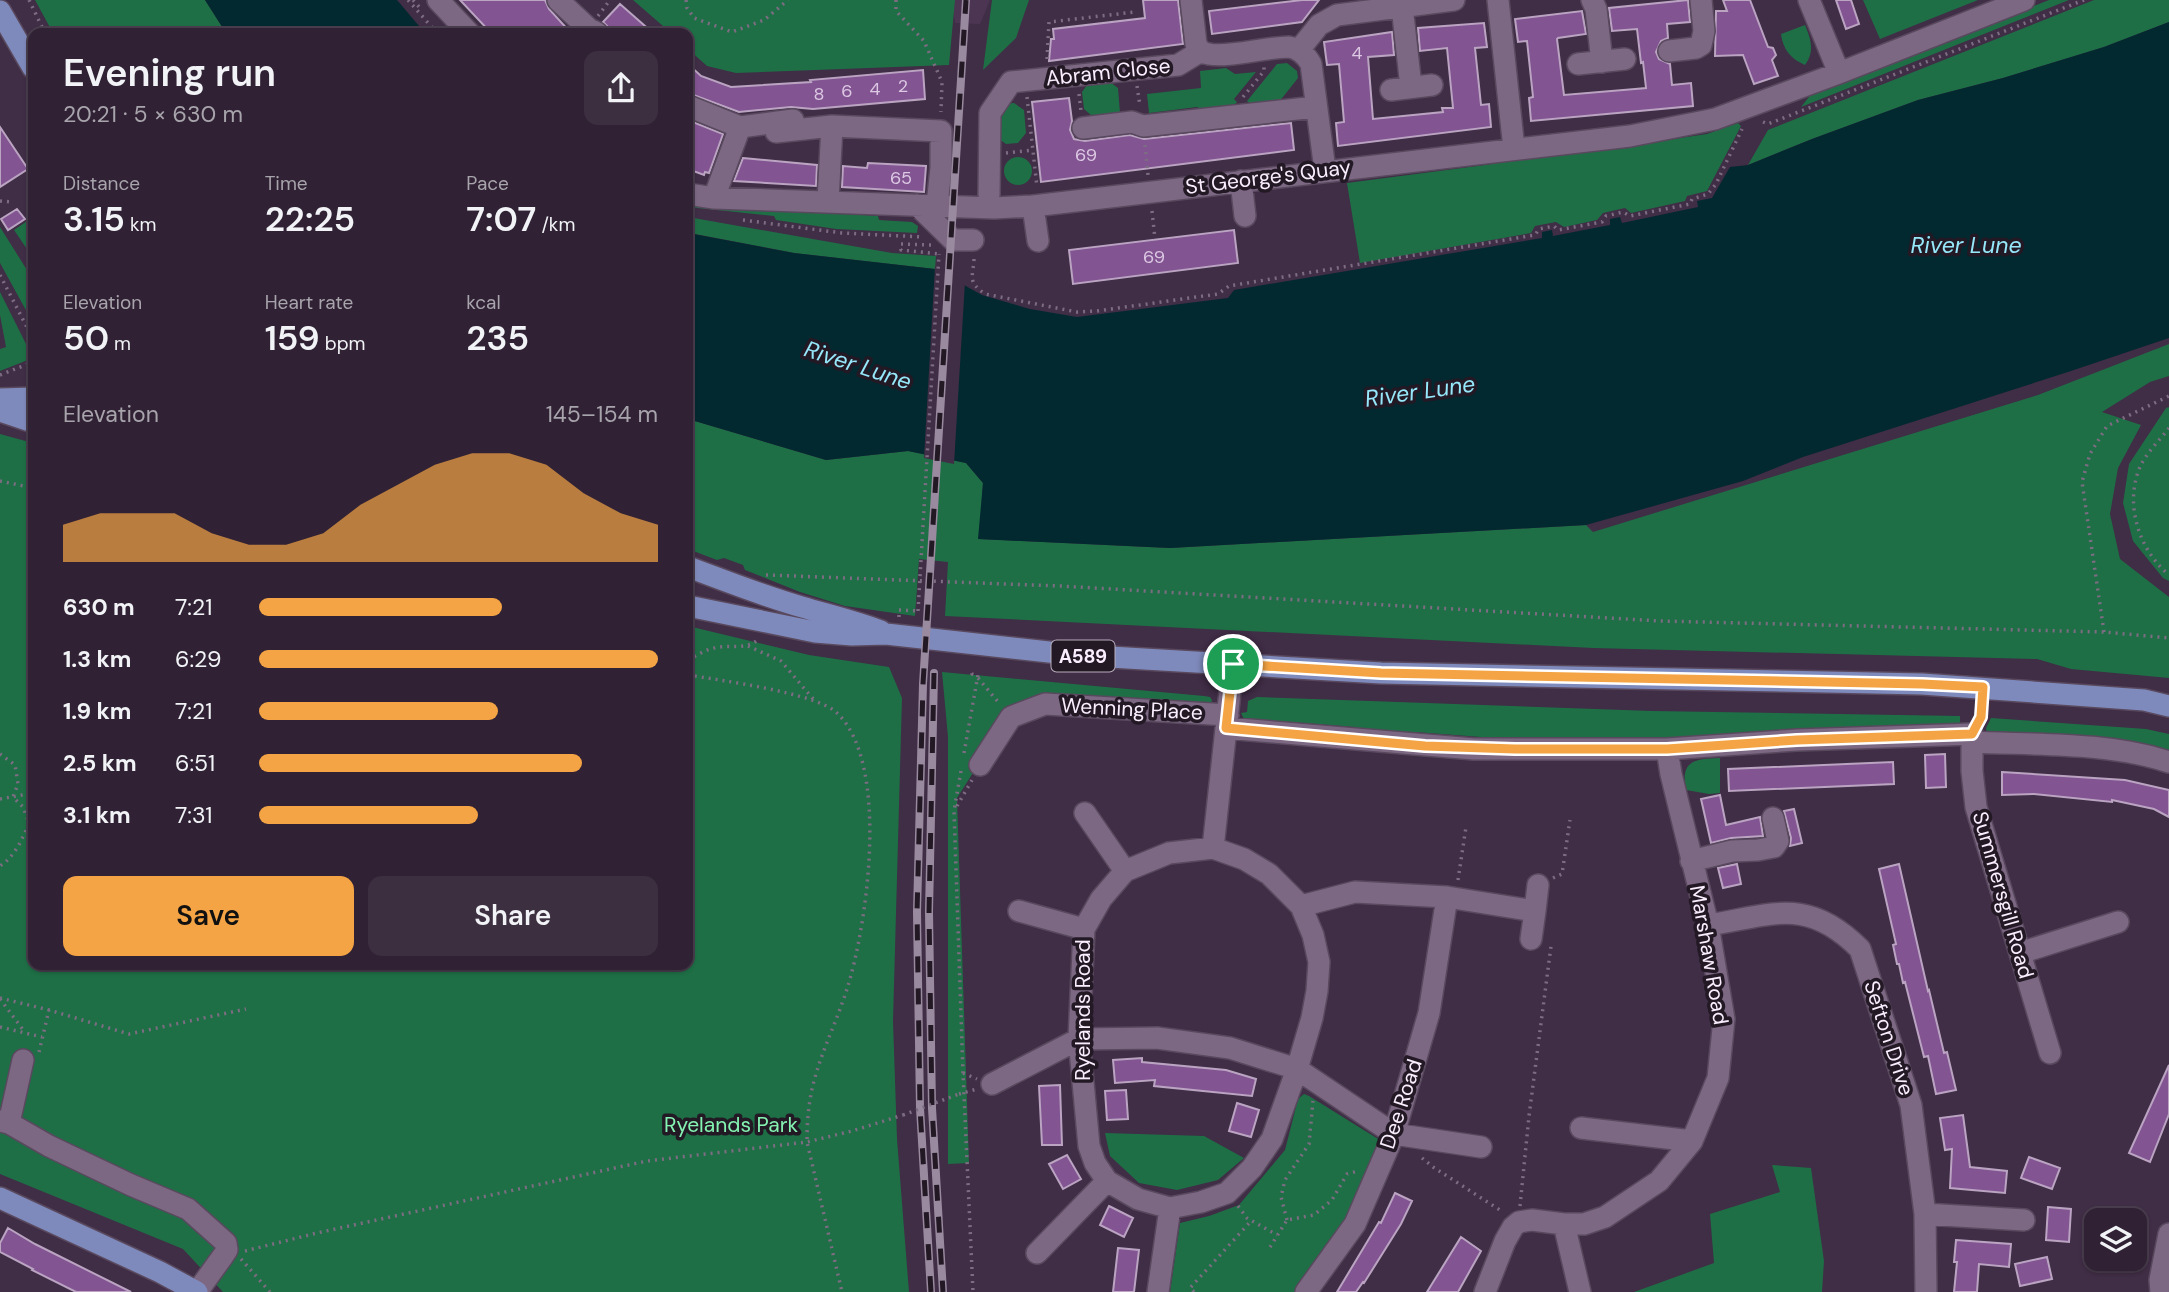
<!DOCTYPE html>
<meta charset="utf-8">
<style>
body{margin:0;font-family:"DM Sans",sans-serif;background:#3c2f40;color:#f1f3f6;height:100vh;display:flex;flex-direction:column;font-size:26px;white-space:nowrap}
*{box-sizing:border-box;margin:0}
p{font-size:23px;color:#a8a4ac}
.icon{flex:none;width:38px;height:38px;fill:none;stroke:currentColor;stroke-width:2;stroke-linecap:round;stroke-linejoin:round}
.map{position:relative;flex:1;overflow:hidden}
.drawer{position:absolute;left:28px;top:28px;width:665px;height:942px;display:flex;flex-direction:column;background:#302234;border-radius:14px;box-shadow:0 2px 5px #0004,0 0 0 2px #4b3f4f}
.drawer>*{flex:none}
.controls{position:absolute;left:2084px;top:1208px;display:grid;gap:14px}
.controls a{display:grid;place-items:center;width:63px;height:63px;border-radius:14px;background:#302234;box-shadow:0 2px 5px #0004,0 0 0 2px #4b3f4f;font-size:35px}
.pin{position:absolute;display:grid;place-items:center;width:60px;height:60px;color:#fff;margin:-30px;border:4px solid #fff;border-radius:50%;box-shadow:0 2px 7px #0007}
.round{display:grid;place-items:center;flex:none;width:74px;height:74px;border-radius:14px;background:#3c2f40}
.summary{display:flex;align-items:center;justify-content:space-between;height:119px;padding:0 35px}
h1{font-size:38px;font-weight:600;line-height:52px}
.stats{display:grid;grid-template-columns:repeat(3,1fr);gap:10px;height:119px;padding:7px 35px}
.stats div{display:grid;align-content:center}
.stats b{font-size:35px;font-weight:600}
.stats small{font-size:19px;font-weight:400}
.stats p{font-size:19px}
.chart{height:196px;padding:14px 35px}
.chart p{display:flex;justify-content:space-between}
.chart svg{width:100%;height:126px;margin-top:7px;fill:#f4a444;opacity:.7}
.action{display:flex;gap:14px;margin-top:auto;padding:14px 35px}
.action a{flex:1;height:80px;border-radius:14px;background:#f4a444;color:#111;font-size:28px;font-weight:600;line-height:80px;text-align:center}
.action a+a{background:#3c2f40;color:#f1f3f6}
ul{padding:0 35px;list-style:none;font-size:23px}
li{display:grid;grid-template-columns:112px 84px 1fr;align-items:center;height:52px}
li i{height:18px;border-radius:9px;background:#f4a444}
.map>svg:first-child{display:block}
.built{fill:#4c3553}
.green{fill:#1e6f46}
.water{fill:#032930}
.pier{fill:#402d46}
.building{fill:#825492;stroke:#baa4c2;stroke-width:2}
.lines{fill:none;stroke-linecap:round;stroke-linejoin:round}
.minor-casing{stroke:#59495e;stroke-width:24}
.major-casing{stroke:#59495e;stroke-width:24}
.path{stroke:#7d6d83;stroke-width:3.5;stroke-dasharray:2 5;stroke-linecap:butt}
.minor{stroke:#7d6884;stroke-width:21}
.major{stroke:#7f8abc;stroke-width:21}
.rail-casing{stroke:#9a8a9f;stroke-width:8}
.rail{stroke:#221925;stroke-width:5;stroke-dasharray:16;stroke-linecap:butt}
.path-bridge{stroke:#7d6d83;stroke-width:3.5;stroke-dasharray:2 5;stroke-linecap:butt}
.route-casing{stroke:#fff;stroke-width:14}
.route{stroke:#f4a444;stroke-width:9}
.labels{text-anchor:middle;stroke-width:7;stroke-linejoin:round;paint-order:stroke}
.number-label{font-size:18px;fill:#dcc8e3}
.shield{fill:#221925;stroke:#b9aebd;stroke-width:2}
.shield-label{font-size:19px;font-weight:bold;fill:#faeefe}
.street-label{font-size:21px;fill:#faeefe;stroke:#221925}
.park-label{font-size:21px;fill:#84f2b1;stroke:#221925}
.water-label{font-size:23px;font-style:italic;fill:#96e7f9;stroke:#221925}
</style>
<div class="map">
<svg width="2169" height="1292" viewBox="0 0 2169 1292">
<rect width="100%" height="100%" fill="#402d46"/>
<path class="built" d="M952 0H990L980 24 955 23Z"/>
<path class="green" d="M35 0H205L226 33H53Z
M633 0H955L949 65 736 73 707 66 688 49V33H671Z
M992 0H1029L1016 38 983 70Z
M1863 0H1978L1880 39Z
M2049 0H2069L1801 107 1812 93Z
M2094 0H2169V22L2104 47 2003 78 1918 100 1812 139 1748 165 1768 130Z
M1805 25C1811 40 1815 51 1805 65 1791 59 1783 50 1781 34Z
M1287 63 1297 71 1298 78 1279 102 1252 105 1247 101 1277 64Z
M1226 68 1235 74 1256 72 1234 99 1237 102 1232 108 1202 110 1197 107 1149 113 1147 94 1201 88 1200 71Z
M1106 79 1118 88 1120 113 1092 116 1084 109 1082 92 1090 81Z
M1014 103 1024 110 1026 133 1018 143 1006 144 999 139 1000 113 1006 104Z
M1738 123 1741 126 1707 191 1687 196 1685 201 1631 213 1625 208 1603 213 1597 220 1564 227 1556 222 1535 226 1531 233 1360 263 1347 183 1485 165 1539 155 1667 140 1707 134Z
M1004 171a14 14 0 1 1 28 0a14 14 0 1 1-28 0Z
M688 202 698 205 878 216 879 220 912 222 918 226 917 233 836 229 776 220 774 216 688 207Z
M33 217V258L14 230Z
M688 217 892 253 936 256 935 269 794 253 690 233H688Z
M0 227 27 270 29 286 33 292V323L0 263Z
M0 292 33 358 0 371V349L6 347 0 315Z
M2169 344V376L2150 382 2102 412 2141 425 2118 468 2110 514 2120 559 2169 597V678L2071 669 2037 659 1593 648 945 616 948 562 919 559 915 616 845 606 800 592 745 570 743 565 724 558 717 560 688 549V419L826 460 908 451 966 463 983 483 979 539 1170 548 1586 525 1593 532 2038 395Z
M2169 407V581L2163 578 2133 541 2123 503 2129 464 2166 408Z
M0 434 33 443V964H688V626L809 655 889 667 902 698 893 1021 897 1139 909 1292H223L183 1249 0 1174Z
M942 672 1204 696 1210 697 1212 700 1211 704 1011 713 957 798 969 1163 948 1164V737Z
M1257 697 1652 711 1960 716V728L1672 743 1536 737 1529 743H1489L1481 737 1415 732 1404 738 1364 734 1354 727 1291 722 1282 727 1244 719 1241 713 1247 712 1248 701Z
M1991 718 2146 729 2169 734V755L1987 734 1986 728Z
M1720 758V793L1709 794 1686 790C1680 760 1695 759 1720 758Z
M1304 1094 1309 1096 1383 1142 1343 1228 1294 1292H1170L1180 1223 1209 1216 1239 1205 1285 1150 1298 1099Z
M1105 1133 1204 1136 1244 1158 1218 1180 1177 1190 1139 1183 1110 1156Z
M1772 1165 1811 1168 1824 1261 1822 1292H1634L1714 1263 1710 1214 1780 1192Z"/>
<path class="water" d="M205 0H397L425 33H226Z
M2169 22V338L2068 372 1803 457 1743 481 1586 525 1170 548 978 539 983 483 966 463 908 451 826 460 688 419V233L794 253 935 269 982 295 1030 309 1077 317 1228 298 1234 290 1542 238V232L1552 230 1553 236 1610 225V219L1620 217 1622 223 1698 207 1697 201 1712 198 1730 167 1748 165 1812 139 1918 100 2003 78 2104 47Z"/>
<path class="pier" d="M935 266 965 282 954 464 924 458Z"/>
<path class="building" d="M460 0H545L549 9 571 33H491Z
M1143 0H1178L1183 44 1049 61 1051 39H1054L1053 29 1145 18Z
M1302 0H1319L1302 22 1212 34 1209 11Z
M1688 0 1690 22 1667 24 1668 38 1661 41 1656 52 1659 59 1670 64 1672 85 1691 83 1693 106 1531 121 1529 98 1533 97 1527 41 1518 42 1515 19 1582 11 1586 34 1558 38 1557 39 1564 95 1635 89 1646 88 1643 62 1641 63 1637 29 1612 31 1609 8Z
M1723 0H1750L1768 47 1773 48 1776 55 1772 60 1778 76 1754 84 1743 55 1715 56 1716 11H1727Z
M1836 0H1851L1859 24 1846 29Z
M620 4 653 33H615L609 28 603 22Z
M1484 23 1487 47 1475 48 1481 105 1489 104 1491 127 1338 146 1336 123 1344 122 1339 64 1327 65 1324 42 1392 32 1394 55 1368 57 1373 119 1443 112 1442 108H1453L1447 48 1420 51 1418 28Z
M688 64 701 76 731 87 811 82 810 80 923 70 925 99 813 109 791 107 739 112 688 93Z
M1069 98 1072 121 1070 130 1074 139 1085 141 1130 135 1144 139 1291 123 1294 150 1041 182 1032 102Z
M688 120 723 134 709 173 705 172 704 175 688 169Z
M0 127 28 169 0 187Z
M743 158 817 165 816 186 734 181Z
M868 163 926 166 924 192 842 187 843 166 867 168Z
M17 209 25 219 8 230 1 219Z
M1234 230 1238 263 1073 284 1069 250Z
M1945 754 1946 787 1926 788 1925 755Z
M1893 762 1894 784 1729 791 1728 769Z
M2002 772 2125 780 2169 790V817L2154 809 2112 800V802L2034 794 2002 795Z
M1720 795 1726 825 1760 817 1763 836 1731 838 1711 843 1701 799Z
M1794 809 1802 843 1790 846 1791 838 1784 811Z
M1737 864 1741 884 1723 888 1718 868Z
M1899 864 1928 991 1929 990 1944 1053 1947 1052 1956 1090 1936 1094 1928 1056 1924 1057 1905 982 1903 983 1899 964H1897L1893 945 1896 944 1879 869Z
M1142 1058V1062L1226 1070 1256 1079 1252 1096 1154 1086 1155 1080 1115 1083 1113 1060Z
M2169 1065V1114L2150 1162 2129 1153Z
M1060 1085 1062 1145H1042L1039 1086Z
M1126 1090 1128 1119 1107 1120 1105 1091Z
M1237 1103 1259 1110 1251 1137 1229 1131Z
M1963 1115 1970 1167 2007 1171 2005 1193 1950 1188 1952 1149 1945 1150 1940 1118Z
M1067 1155 1081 1179 1063 1189 1049 1164Z
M2029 1157 2060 1168 2052 1189 2021 1178Z
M1395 1193 1412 1201 1401 1224 1364 1283 1363 1282 1356 1292H1337L1379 1222 1381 1223Z
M1109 1206 1133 1218 1124 1237 1100 1225Z
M2048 1207 2071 1209 2069 1242 2046 1240Z
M8 1228 35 1244 131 1292H76L32 1270 33 1269 0 1252V1243Z
M1461 1237 1481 1251 1458 1292H1427Z
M1956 1240 2011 1244 2009 1267 1979 1264 1977 1292H1954L1957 1262H1954Z
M1118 1248 1139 1250 1134 1292H1113Z
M2047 1257 2052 1279 2020 1286 2015 1264Z"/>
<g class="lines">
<g class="minor-casing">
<path id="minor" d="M438 0 469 33
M558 0 589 29 597 33
M1191 0 1196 44C1199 50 1202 53 1209 54 1228 58 1266 47 1289 47 1300 49 1306 55 1311 64L1325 170
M1498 0 1514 149
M1592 0 1596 9 1602 62
M1809 0 1839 73
M1402 6 1411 87
M1299 50 1319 25 1337 15 1454 0
M1669 51 1696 48 1701 45 1704 31 1701 0
M1578 64 1625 59
M1391 90 1432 85
M688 106 740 127 793 120
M1083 128 1132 122 1143 126 1316 107
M776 132 832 126
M1241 181 1245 216
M688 194 714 198 994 208 1033 206 1630 136 1715 119 1839 73 2024 0
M989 195 990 113 1011 82 1178 65 1201 51
M714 198 740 127
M828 201 832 126 941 131V168L937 205
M917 205 953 240H973
M1033 206 1038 241
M1226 728 1474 749H1667L1797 740 1972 734V771L1976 807 2050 1053
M1972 742C2035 745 2109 742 2169 762
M980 765 1011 717 1045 704 1228 715
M1085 813 1125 871
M1213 848 1244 859 1269 874 1301 906 1313 935 1319 962 1317 991 1312 1018 1297 1069 1272 1139 1252 1168 1227 1193 1201 1202 1170 1208 1138 1199 1107 1181 1095 1163 1089 1146 1079 1039 1084 929 1101 899 1125 871 1169 853Z
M1213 848 1233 664
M1691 861 1732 851 1758 850 1774 847 1778 841 1773 818
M1301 906 1355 892 1447 897 1535 911 1531 939
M1019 911 1084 929
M1535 911 1538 885
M1708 925C1773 915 1807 896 1860 949L1911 1105 1925 1214 1926 1292
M2020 953 2118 922
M992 1084 1079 1039 1157 1038 1230 1048 1297 1069 1394 1134 1481 1147
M0 1121 9 1123 49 1146 131 1185 188 1209 226 1243 227 1250 223 1256 197 1292
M9 1123 23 1060
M1581 1128 1692 1141
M1925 1214 2024 1220
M1564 1224 1580 1292
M1037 1253 1107 1181
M1158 1292 1170 1208
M1306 1292 1355 1224 1394 1134 1429 1013 1447 897
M1485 1292 1505 1241 1513 1227 1519 1222 1532 1220 1564 1224H1584L1605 1217 1659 1181 1692 1141 1718 1078 1724 1019 1708 925 1671 774 1667 749
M2161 1292 2160 1280 2169 1234"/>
</g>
<g class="major-casing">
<path id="major" d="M0 11 33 68
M0 399 33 398
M0 411 33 422
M688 567C726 581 763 596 802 607 829 615 855 621 881 631
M688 606 815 632 852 635 886 634 1076 655 1381 673 1922 684 2144 700 2169 706
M0 1198 160 1272 197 1292"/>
</g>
<path class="path" d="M29 0 45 33
M408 0 437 33
M413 0 421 9
M686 0 687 8 694 18 732 32 764 20 788 0
M896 0V11L924 41 942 82 941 112
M598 16 610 0
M1047 59 1049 22 1135 12
M1137 86 1140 106
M1079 94 1081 111
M1027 97 1037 187
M1243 97 1264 71V67
M1763 122 1768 124 2084 0
M1145 145 1148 175
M1006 153 1033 150
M0 201 13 202
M1152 211 1155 239
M743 220 842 233 923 237
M931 245 901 244V250L939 254
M974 259C973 278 967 281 985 294L1077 312 1097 311 1218 294 1229 286 1535 235 1539 229 1554 226 1558 230 1602 222 1606 216 1623 212 1630 216 1690 204 1692 199 1708 194 1716 184 1742 129
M0 275 33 339
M0 375 33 362
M2169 428C2160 440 2146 453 2140 467 2124 504 2139 550 2169 575
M0 481 33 488
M766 575 1060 586 1660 621 2104 632 2169 638
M899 617V610L918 611
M2104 632 2082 482 2090 454 2107 426 2169 396
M748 646 781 661 814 700
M688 660C697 655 705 650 714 648 729 644 749 651 759 638
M688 675C719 680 815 693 836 712 891 762 867 926 847 989 836 1024 818 1058 811 1094 808 1110 807 1126 807 1142L842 1292
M978 678 999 703
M964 753 978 675 972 674V670
M0 754 15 765 18 784 13 797 23 807 29 823C22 840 15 856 0 866
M961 771 954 811 963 1073 973 1292
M0 799 33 793
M957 806 972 780
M1553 878 1562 874 1570 820
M1458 880 1466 827
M0 998 49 1010
M0 999 24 1031
M0 1027 42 1037
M39 1052 49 1010 129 1034 246 1009
M963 1073 977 1079
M959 1094 977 1089
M1422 1158 1433 1167 1503 1212
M1238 1206 1247 1218 1277 1235
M1520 1206 1529 1116 1551 946 1547 945
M1287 1220 1281 1197 1285 1180 1309 1144 1313 1101
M1270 1247 1287 1220 1314 1215 1332 1200 1347 1174 1358 1171
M245 1251 317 1233 647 1161 807 1142 852 1131 903 1115
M241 1259 270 1292
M1194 1292 1190 1288 1252 1220"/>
<use href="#minor" class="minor"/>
<use href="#major" class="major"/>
<g class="rail-casing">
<path id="rail" d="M934 673 929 912 932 1108 943 1292
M931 1292 920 1108 917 912 923 684 966 0"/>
</g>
<use href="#rail" class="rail"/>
<path class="path-bridge" d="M918 611 939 254
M903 1115 959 1094"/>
</g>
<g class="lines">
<g class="route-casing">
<path id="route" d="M1233 664 1381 673 1922 684 1983 687 1981 717 1972 734 1797 740 1667 749H1515L1425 746 1226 728Z"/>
</g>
<use href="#route" class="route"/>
</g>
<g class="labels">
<g class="number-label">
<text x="1357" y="59">4</text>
<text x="903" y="92">2</text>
<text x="875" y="95">4</text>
<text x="847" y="97">6</text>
<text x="819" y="100">8</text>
<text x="1086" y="161">69</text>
<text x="901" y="184">65</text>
<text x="1154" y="263">69</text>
</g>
<rect class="shield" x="1051.5" y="640.5" width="63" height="31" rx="5"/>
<g class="shield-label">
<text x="1083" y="663">A589</text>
</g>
<g class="street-label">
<text transform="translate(1108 72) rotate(-6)" y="7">Abram Close</text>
<text transform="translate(1268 177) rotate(-7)" y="7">St George's Quay</text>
<text transform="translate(1132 709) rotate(3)" y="7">Wenning Place</text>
<text transform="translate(2003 895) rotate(74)" y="7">Summersgill Road</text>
<text transform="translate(1709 955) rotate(80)" y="7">Marshaw Road</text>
<text transform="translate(1083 1010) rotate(-90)" y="7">Ryelands Road</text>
<text transform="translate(1889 1038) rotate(72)" y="7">Sefton Drive</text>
<text transform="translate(1401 1104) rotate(-72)" y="7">Dee Road</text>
</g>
<g class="park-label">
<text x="731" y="1132">Ryelands Park</text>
</g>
<g class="water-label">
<text x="1966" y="253">River Lune</text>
<text transform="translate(858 365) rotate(18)" y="8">River Lune</text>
<text transform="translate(1420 391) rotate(-8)" y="8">River Lune</text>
</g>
</g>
</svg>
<div class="controls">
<a><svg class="icon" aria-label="layers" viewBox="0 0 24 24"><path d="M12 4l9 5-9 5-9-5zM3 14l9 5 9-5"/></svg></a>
</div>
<div class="pin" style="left:1233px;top:664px;background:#1e9e55"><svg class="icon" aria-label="arrive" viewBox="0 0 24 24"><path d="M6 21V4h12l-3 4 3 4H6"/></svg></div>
<section class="drawer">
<div class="summary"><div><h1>Evening run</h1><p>20:21 · 5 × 630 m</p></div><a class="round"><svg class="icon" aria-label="share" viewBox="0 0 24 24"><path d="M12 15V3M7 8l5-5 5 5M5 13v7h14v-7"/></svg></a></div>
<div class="stats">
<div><p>Distance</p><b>3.15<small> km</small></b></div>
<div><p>Time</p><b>22:25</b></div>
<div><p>Pace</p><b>7:07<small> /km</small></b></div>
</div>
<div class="stats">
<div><p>Elevation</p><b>50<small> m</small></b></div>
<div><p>Heart rate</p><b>159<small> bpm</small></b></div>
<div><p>kcal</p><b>235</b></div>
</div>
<div class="chart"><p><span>Elevation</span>145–154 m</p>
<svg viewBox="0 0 160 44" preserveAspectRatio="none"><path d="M0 44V31L10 27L20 27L30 27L40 34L50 38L60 38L70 34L80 24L90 17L100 10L110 6L120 6L130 10L140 20L150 27L160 31V44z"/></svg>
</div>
<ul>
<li><b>630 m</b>7:21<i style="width:61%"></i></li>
<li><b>1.3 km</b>6:29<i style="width:100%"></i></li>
<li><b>1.9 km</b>7:21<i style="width:60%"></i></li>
<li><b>2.5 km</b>6:51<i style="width:81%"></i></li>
<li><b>3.1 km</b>7:31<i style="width:55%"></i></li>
</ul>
<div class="action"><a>Save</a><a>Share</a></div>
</section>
</div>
